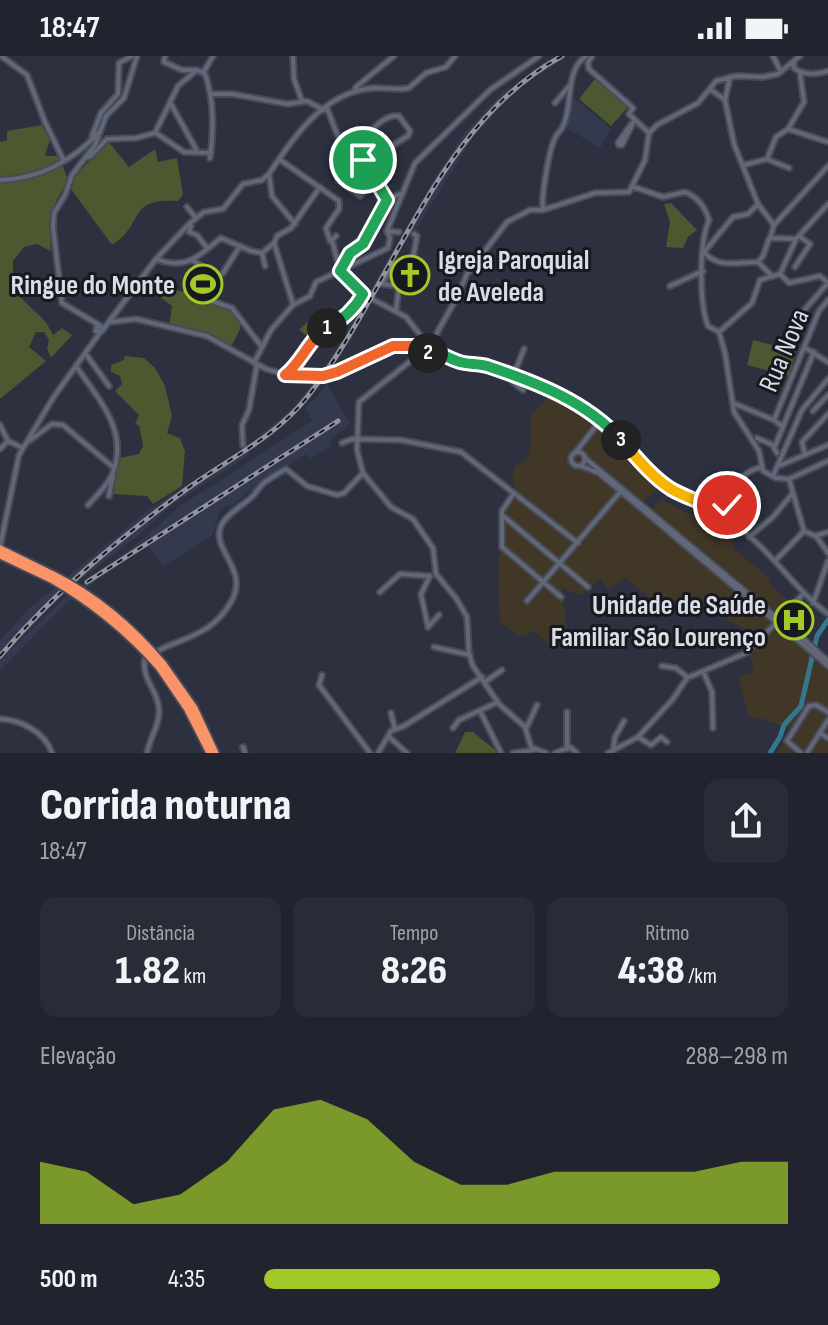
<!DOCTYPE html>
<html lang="pt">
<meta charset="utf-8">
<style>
body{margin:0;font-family:"Sofia Sans Condensed",sans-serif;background:#292c37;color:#f1f3f6;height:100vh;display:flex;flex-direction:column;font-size:30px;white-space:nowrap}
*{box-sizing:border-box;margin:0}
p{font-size:26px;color:#a2a4aa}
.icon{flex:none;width:44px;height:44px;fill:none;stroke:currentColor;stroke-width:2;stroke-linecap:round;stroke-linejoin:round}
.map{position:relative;height:697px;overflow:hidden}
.drawer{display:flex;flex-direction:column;background:#21242f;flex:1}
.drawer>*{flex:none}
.pin{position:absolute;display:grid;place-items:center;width:68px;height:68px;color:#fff;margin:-34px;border:4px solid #fff;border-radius:50%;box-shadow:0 2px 8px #0007}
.km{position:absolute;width:40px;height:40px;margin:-20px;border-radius:50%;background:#222;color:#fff;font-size:22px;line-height:40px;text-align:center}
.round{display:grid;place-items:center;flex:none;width:84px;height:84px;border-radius:16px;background:#292c37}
.summary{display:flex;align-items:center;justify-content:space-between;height:136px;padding:0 40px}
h1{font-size:44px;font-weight:800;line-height:60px}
.metrics{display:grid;grid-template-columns:repeat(3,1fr);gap:12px;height:136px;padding:8px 40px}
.metrics div{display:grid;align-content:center;border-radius:16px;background:#292c37;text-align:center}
.metrics b{font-size:40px;font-weight:800}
.metrics small{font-size:22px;font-weight:400}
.metrics p{font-size:22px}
.chart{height:224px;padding:16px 40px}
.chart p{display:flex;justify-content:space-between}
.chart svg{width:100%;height:144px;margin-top:8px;fill:#a2c928;opacity:.7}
ul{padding:0 40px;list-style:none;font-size:26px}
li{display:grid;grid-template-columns:128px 96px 1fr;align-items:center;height:60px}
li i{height:20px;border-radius:10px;background:#a2c928}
.status{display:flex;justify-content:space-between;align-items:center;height:56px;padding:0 40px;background:#21242f;direction:ltr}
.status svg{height:22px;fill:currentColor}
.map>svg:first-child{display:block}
.industrial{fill:#403727}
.built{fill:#34394e}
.green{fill:#4b5830}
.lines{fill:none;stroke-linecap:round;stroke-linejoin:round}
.river{stroke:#34768c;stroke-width:5}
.minor-casing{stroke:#474b58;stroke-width:8}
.highway-casing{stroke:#474b58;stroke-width:11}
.minor{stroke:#626778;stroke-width:4}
.highway{stroke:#fb9369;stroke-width:7}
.rail-casing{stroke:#9194a0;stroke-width:5}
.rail{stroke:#17191f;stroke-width:2;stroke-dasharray:6;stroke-linecap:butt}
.minor-bridge-casing{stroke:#474b58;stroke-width:8;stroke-linecap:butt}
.highway-bridge-casing{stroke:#474b58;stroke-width:11;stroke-linecap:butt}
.minor-bridge{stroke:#626778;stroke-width:4}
.highway-bridge{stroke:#fb9369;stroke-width:7}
.split-1-casing{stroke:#fff;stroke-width:16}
.split-2-casing{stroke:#fff;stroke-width:16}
.split-3-casing{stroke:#fff;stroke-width:16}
.split-4-casing{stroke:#fff;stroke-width:16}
.split-1{stroke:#22a559;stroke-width:10}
.split-2{stroke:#f0652b;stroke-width:10}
.split-3{stroke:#22a559;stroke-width:10}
.split-4{stroke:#f5b400;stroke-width:10}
.labels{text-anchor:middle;stroke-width:6;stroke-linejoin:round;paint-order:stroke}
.poi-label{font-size:28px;font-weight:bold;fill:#d9dce6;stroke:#17191f;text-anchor:end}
.street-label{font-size:28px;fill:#d9dce6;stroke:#17191f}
</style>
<div class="status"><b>18:47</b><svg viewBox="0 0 49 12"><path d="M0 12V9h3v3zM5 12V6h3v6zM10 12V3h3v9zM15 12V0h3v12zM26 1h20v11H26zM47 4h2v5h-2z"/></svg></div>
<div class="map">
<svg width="828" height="697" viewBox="0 0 828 697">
<rect width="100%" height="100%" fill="#2c303f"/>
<path class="industrial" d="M552 338 575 348 597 364 662 428 643 446 650 453 661 444 718 472 735 487 732 491 771 524 769 528 791 546 772 566 828 613V697H777L792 673 760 662 749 661 738 621 753 616 752 602 745 595 758 584 744 572 704 552 686 546 667 547 653 544 625 522 608 534 600 522 582 539 562 533 567 575 549 589 533 574 526 580H519L500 566 498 523 501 454 515 432 512 418 515 410 526 404 530 396 531 358Z"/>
<path class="built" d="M555 0H567L517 33 473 81 411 182 409 181 401 192 319 329 296 357 268 383 248 397 249 399 172 449 134 483 69 532 2 602 61 545 144 482 180 450 312 365 305 352 327 329 349 366 345 373 329 384 332 390 310 403 306 398 258 429 230 451 227 449 221 453 212 479 163 511 149 490 125 503 63 550 0 615V584L31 551 147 455 241 394 293 352 328 307 435 122 465 76 507 32 509 33Z
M571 39 611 73 600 92 565 71Z"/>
<path class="green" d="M595 23 628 51 611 70 579 43Z
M42 69 50 83 45 100H59L68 124C50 155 48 159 51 195L37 188 24 191 13 205V221L18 239 46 266 53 279 62 272 72 279 51 302 47 293 49 284 44 276H36L29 291 46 305 0 343V86L7 84V75Z
M108 85 129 111 155 93 158 106 177 102 183 139 178 145C125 142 146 168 112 189L71 133 76 119Z
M671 147 697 174 688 181 683 192 666 191 670 166 664 148Z
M188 227 191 229V245C199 248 201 245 210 245 222 245 243 258 240 273 238 278 234 285 231 290L213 281 169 269 172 250 161 242 162 236 175 239 176 234 182 236Z
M326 254 332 266 318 274 311 283 299 274 310 263Z
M753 284 796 295 789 320 747 309Z
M125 300 144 302 155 312 165 330 172 360 167 377 180 382 185 395 182 430 153 448 147 440 113 438C117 426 114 413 120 402L139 398 143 390 139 369 135 368 139 359 115 335 122 328 120 320 111 316V309L124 304Z
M465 676H473L499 697H455Z"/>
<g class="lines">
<path class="river" d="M770 697 780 681 784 669 801 650 817 580 828 564"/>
<g class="minor-casing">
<path id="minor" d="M1 0 27 19 45 66 64 105
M165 0 164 6 182 14H197L205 18C214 42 214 76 210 102
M293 0 294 23 302 45
M592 0 588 7 589 13 633 52 629 58 649 77
M773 0 781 16
M794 7V12C803 19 817 19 828 15
M203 17 213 0
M730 21 725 44 734 88 758 148 774 169
M710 33 725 44
M354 36 356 31 394 0
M211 38H232L288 48 307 45 324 54
M555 47 571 28
M171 48 197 95
M327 52 342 91
M632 67 618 87 619 89H622L634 65
M788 73 828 86
M156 77 184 96 211 97
M92 80 101 57 118 38 119 7 132 0
M85 102 91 100 107 83 136 82 155 77 178 30 197 14
M279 103 339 145V153L326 172 330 185
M767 103 789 112
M364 107 408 80 410 75 399 60C381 57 358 85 363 104 367 118 379 132 387 144
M744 109 767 103 776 81 788 73 804 46 800 17
M269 118 272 140 295 168
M0 124C39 123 73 105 99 76
M338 124 360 140 376 126
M634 131 663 141 685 136C698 141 705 151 709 164 699 186 699 247 708 270L719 276
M187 151 196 162
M543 154C541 141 549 92 556 80 558 76 562 74 563 70 574 48 564 15 586 0
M774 169 770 182 796 183 828 148
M774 169 828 110
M191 170 189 176 197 179 207 192
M387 175 399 176
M336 180 332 184 340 215 363 238
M796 183 780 218 789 227 820 220 828 227
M274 187 293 248
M704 196C718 213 738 206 758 206L763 200 769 183
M704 196 733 161 748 158 757 149
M262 197 265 210
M156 203C188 215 199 199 221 182L251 195 262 197 274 187 277 180 291 172 320 131
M194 205 211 216 206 243 232 252 262 291
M758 206 772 220
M795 211 810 188 799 180
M341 213 350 197 363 188 387 144 400 138
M223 217 240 190
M780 218 760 224 752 247 719 276 725 297 734 356 759 395 763 415 776 422 789 423 828 405
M670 230 703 215
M374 244 406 261 421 280 427 283
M396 255 399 230 382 228 390 215 411 213 417 180 414 178
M110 266 136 263 207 280 266 313 291 320
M793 267 828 227
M97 269 102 271 100 276 96 275Z
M99 269 62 247 53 171 54 157 65 139 72 119 95 89 106 60 124 42 137 0
M102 275 156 203 190 167 204 156 223 153 243 128 262 124 269 118C292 83 321 40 366 33 380 30 395 35 409 32L426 17 446 11 455 0
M434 287 437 277 456 243 467 218 507 166 530 154H543L595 137 629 136 645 104 649 77 657 69 698 47 716 25 736 20 763 21 778 18 800 0
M435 290C451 307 469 304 490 311 515 320 539 329 563 341 605 361 625 395 659 424 678 440 703 442 723 458 738 470 755 484 768 498 788 519 805 541 828 558
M804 291 828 306
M386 292 419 289
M85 297 109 330
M427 297 413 303 359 346 357 394 363 417 391 451 413 463 433 492 436 518 456 542 467 561 469 598 473 610 499 648 525 671 531 691 546 697
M418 299 423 284 428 283 434 287 431 296 425 297 421 294
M254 307 271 274 293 249 310 240 316 226 388 192 390 182 387 175 415 107 490 34 539 0
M76 310C99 344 130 376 112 419 107 430 96 440 88 449
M507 317 511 324 523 334
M285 319 293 312 317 280 350 257 364 240
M513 320 524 293
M733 347 774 364 819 255 828 244
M813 355 828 339
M774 364 783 371 774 392 777 397
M784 368 814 296
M0 369 8 385 23 392
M757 382 775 390
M29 385 52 368 63 369 113 411
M342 387 352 383 401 384 461 396 578 487
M243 389 242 369 249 354 257 308
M0 393 8 385
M571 403a7 7 0 1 1 14 0a7 7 0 1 1-14 0Z
M575 397 600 365
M805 399 802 386 828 358
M585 402 777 562
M781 409 828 389
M581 410 599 417 775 565
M773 420 802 354 828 323
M789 423 804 475
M513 438 502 455V491L561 541
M109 440 113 419
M723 458C734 435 734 419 761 411
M502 459 588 531
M804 475 815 480 828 476
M816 480 828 497
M749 481 773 461 792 438
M0 491 19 399 53 342 101 275
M775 505 804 475
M430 520 421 538 428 571 439 559
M380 536 400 518 430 520
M527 545 621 435
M813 547 828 505
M781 563 828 605
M779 568 828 610
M434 591 470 599
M662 610 676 612 687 621
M703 615 712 636 713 672
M322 619 319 629 370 697
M485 626 502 614
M480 655 501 697
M567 656V693
M391 657 395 673
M1 663C21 664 45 676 52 697
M453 672 459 664 498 646
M526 673 537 649
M820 677 828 682
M388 680 407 697
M638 681 651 689 661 681 667 686
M243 691 245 697
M613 695 615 681 624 665
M147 697C150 681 160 669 159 653 158 634 141 623 145 603 173 581 209 585 231 546 250 513 211 495 221 470 226 458 244 449 253 440 257 435 260 430 265 426 272 421 279 417 286 413L307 430 337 439 344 437 363 417
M378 697 391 675 404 670 482 621
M513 697 534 694
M555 697 570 691 577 697
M608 697 638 681 673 643 687 622 746 597 776 567V563H781L803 538
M801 697 787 685 809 650 816 649 828 656
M807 697 828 664"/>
</g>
<g class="highway-casing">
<path id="highway" d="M0 493 53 519
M0 499 51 523
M163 608 194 652 215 697
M159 611 187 652 210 697"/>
</g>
<use href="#minor" class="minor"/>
<use href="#highway" class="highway"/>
<g class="rail-casing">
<path id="rail" d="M87 526 338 365
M0 600C55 536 116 485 184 435 227 403 274 383 308 340 394 231 434 70 562 0"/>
</g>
<use href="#rail" class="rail"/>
<g class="minor-bridge-casing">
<path id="minor-bridge" d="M291 320C332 324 351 307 386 292"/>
</g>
<g class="highway-bridge-casing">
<path id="highway-bridge" d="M53 519C97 541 131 570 163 608
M51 523C93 547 127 575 159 611"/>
</g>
<use href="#minor-bridge" class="minor-bridge"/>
<use href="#highway-bridge" class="highway-bridge"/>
</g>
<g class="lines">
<g class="split-1-casing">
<path id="split-1" d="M327 272C343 264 354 254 363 238L340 215 350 197 363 188 387 144 363 104"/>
</g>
<g class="split-2-casing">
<path id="split-2" d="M327 272C308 284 302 306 285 319L323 320 337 316 393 290H415L428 297"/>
</g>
<g class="split-3-casing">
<path id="split-3" d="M428 297C440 295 445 301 457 305 466 309 477 307 487 310 535 326 586 345 621 384"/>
</g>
<g class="split-4-casing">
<path id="split-4" d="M621 384C636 401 652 421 671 433 688 443 707 447 723 458L727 449"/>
</g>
<use href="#split-1" class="split-1"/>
<use href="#split-2" class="split-2"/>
<use href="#split-3" class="split-3"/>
<use href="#split-4" class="split-4"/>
</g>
<defs>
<g id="church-ring" transform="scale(2)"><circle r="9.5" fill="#17191f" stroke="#a2c928" stroke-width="1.5"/><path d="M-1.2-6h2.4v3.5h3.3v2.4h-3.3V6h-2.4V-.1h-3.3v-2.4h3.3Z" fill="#a2c928"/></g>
<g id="stadium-ring" transform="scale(2)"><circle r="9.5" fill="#17191f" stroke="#a2c928" stroke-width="1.5"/><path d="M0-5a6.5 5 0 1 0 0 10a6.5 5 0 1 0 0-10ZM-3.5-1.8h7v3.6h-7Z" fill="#a2c928"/></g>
<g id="hospital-ring" transform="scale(2)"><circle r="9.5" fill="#17191f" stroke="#a2c928" stroke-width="1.5"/><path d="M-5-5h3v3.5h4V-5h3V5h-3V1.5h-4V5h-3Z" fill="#a2c928"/></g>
</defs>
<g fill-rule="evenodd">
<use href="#church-ring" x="410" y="219"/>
<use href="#stadium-ring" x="203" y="228"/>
<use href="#hospital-ring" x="794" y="564"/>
</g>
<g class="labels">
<g class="poi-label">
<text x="438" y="213" text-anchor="start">Igreja Paroquial<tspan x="438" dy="32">de Aveleda</tspan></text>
<text x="175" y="238">Ringue do Monte</text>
<text x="766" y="558">Unidade de Saúde<tspan x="766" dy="32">Familiar São Lourenço</tspan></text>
</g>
<g class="street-label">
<text transform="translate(783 294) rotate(-67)" y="10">Rua Nova</text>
</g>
</g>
</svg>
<div class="pin" style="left:363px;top:104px;background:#1e9e55"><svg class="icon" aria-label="arrive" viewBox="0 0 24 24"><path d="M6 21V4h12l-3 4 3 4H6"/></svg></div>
<div class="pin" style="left:727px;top:449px;background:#d93025"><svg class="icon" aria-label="check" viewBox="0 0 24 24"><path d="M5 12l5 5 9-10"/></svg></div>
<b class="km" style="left:327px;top:272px">1</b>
<b class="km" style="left:428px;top:297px">2</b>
<b class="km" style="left:621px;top:384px">3</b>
</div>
<section class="drawer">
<div class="summary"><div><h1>Corrida noturna</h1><p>18:47</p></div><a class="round"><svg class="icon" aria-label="share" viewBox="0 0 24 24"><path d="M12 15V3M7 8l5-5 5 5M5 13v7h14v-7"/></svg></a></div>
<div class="metrics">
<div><p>Distância</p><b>1.82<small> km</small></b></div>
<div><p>Tempo</p><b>8:26</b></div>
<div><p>Ritmo</p><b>4:38<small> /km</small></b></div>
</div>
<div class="chart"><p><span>Elevação</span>288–298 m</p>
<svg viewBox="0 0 160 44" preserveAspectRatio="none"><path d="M0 44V25L10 28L20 38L30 35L40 25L50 9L60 6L70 12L80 25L90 32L100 32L110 28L120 28L130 28L140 28L150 25L160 25V44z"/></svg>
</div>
<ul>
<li><b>500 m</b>4:35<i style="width:87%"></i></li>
</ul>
</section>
